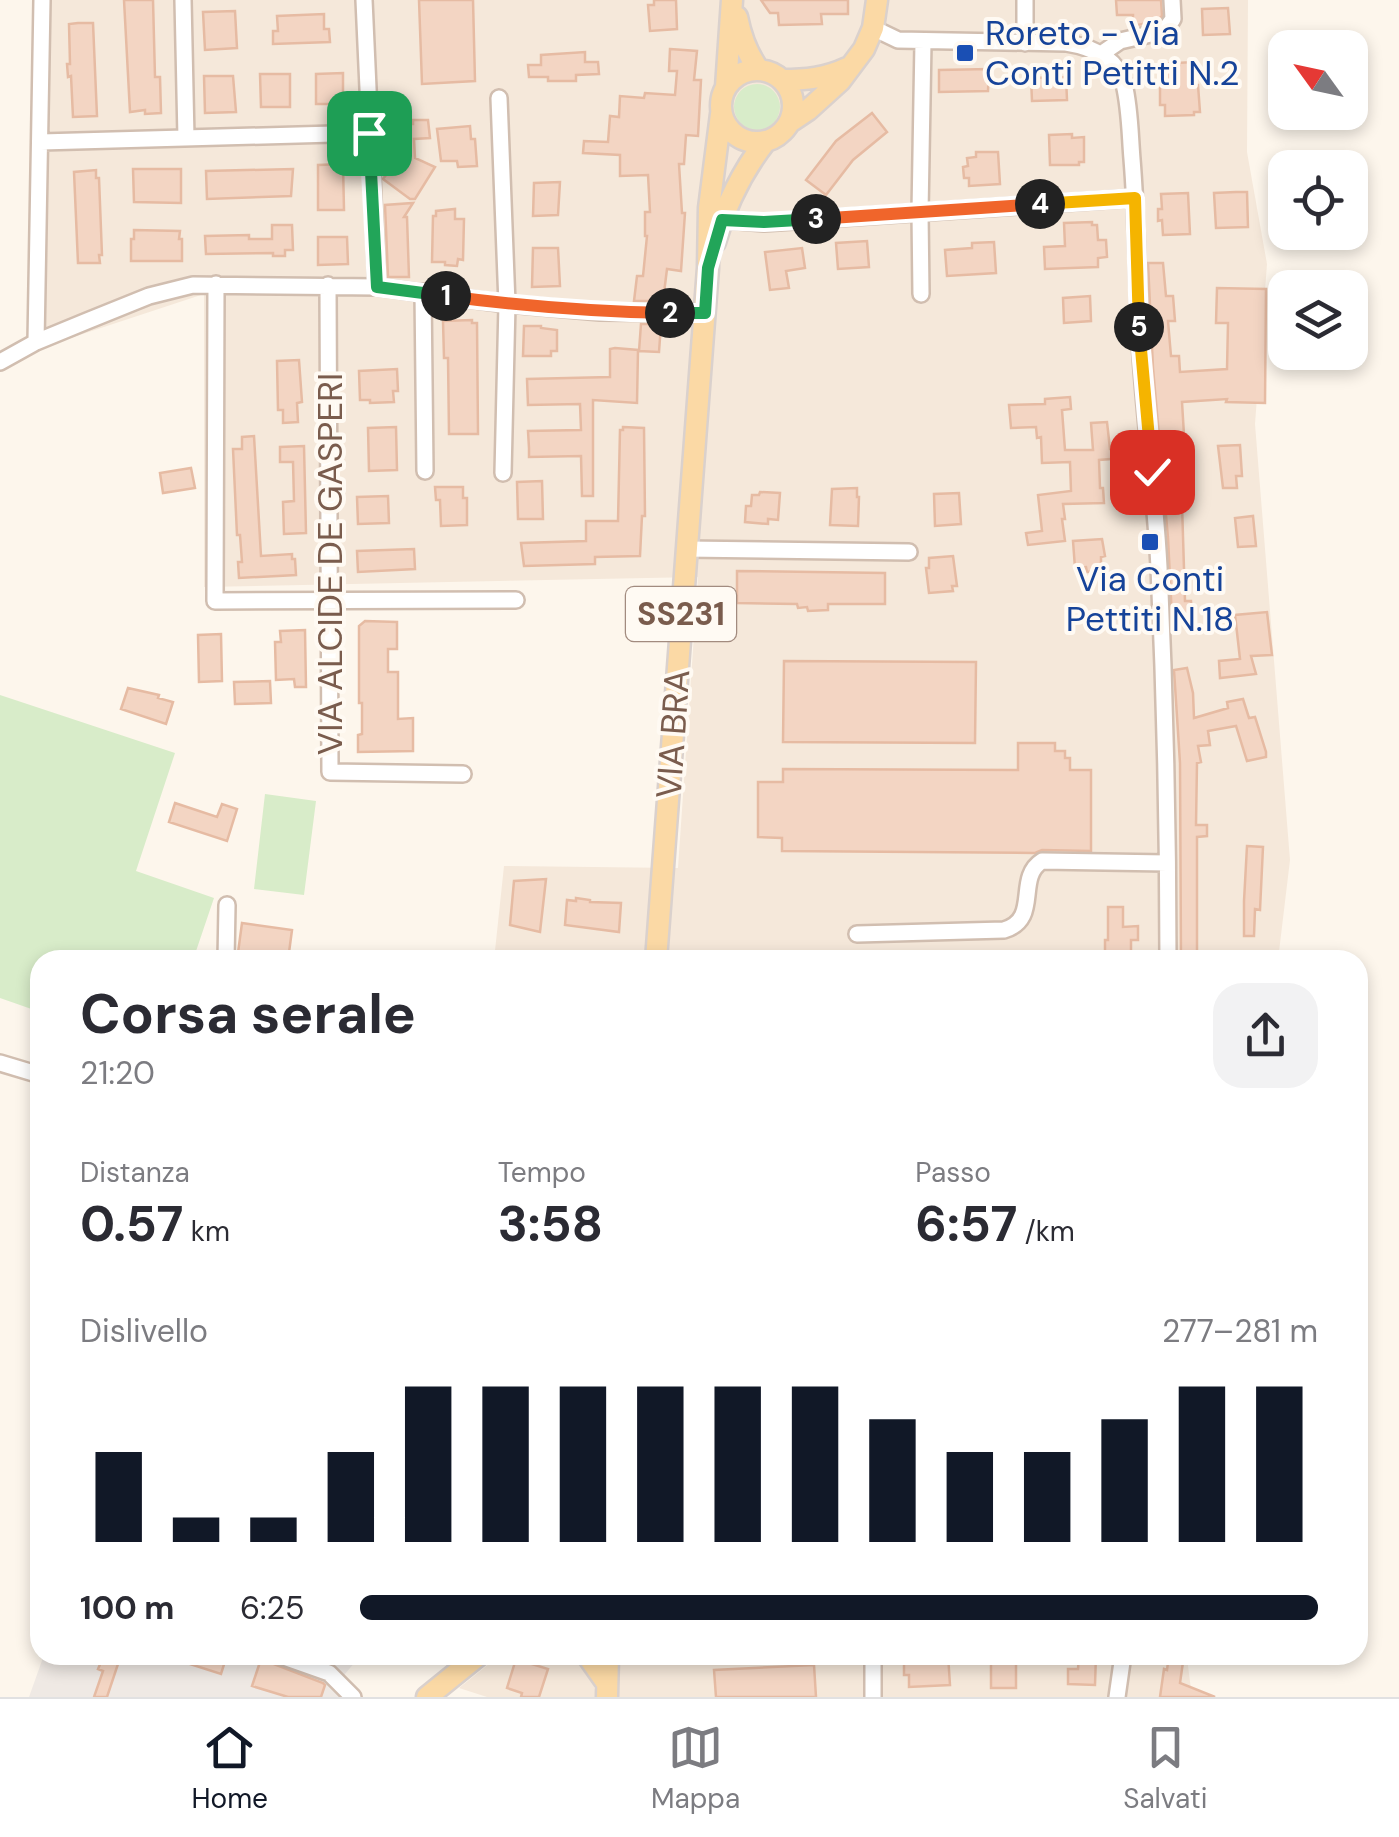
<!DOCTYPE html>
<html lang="it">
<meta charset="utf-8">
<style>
body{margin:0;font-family:"DM Sans",sans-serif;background:#f2f2f3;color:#2b2b33;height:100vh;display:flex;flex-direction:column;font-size:38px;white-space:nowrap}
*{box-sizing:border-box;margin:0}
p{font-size:32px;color:#7c7c81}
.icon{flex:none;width:55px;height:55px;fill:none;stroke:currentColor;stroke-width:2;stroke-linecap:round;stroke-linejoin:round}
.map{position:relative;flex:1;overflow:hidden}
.sheet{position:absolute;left:30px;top:950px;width:1338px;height:715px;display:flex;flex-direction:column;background:#fff;border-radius:30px;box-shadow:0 5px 15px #0003}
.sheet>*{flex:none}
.needle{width:65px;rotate:303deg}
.buttons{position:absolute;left:1268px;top:30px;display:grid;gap:20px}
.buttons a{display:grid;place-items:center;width:100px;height:100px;border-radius:20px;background:#fff;box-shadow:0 5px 15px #0003;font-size:50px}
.pin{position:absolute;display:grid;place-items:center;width:85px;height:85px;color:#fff;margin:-42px;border-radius:20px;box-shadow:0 5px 15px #0006}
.km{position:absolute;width:50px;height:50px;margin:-25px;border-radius:50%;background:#222;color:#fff;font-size:28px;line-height:50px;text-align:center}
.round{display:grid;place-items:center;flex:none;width:105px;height:105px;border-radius:30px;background:#f2f2f3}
.overview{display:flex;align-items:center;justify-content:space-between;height:170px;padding:0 50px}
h1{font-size:55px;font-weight:700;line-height:75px}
.figures{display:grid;grid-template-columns:repeat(3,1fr);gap:15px;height:170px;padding:10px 50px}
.figures div{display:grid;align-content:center}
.figures b{font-size:50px;font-weight:700}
.figures small{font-size:28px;font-weight:400}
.figures p{font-size:28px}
.chart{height:280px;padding:20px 50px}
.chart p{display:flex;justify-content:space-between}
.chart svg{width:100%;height:180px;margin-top:10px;stroke:#111827;stroke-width:6}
ul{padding:0 50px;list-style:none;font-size:32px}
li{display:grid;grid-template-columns:160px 120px 1fr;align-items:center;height:75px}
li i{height:25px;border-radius:12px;background:#111827}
.menu{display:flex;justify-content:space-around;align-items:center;height:140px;border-top:2px solid #e1e1e2;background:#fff;font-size:28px;color:#7c7c81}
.menu a{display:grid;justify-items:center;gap:5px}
.menu .on{color:#111827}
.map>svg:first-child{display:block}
.residential{fill:#f5e8da}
.industrial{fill:#efe9e4}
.green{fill:#d8ecc9}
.building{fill:#f3d5c3;stroke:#e6bba3;stroke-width:2.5}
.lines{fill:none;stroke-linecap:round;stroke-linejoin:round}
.minor-casing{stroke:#d1beb0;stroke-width:20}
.major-casing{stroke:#dad1cd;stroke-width:25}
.minor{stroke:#fff;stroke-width:15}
.major{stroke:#fbd9a5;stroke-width:20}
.split-1-casing{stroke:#fff;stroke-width:20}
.split-2-casing{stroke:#fff;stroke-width:20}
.split-3-casing{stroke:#fff;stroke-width:20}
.split-4-casing{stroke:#fff;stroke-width:20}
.split-5-casing{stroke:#fff;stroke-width:20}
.split-6-casing{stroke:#fff;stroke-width:20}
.split-1{stroke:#22a559;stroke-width:12}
.split-2{stroke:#f0652b;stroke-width:12}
.split-3{stroke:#22a559;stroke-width:12}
.split-4{stroke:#f0652b;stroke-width:12}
.split-5{stroke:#f5b400;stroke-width:12}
.split-6{stroke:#f5b400;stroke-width:12}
.transit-dot{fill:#1a4fb4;stroke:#fffaf3;stroke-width:4}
.labels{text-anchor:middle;stroke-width:8;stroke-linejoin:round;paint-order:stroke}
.shield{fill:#fffaf3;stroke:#a28b7f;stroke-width:2.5}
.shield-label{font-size:32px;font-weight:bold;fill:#7a5c4d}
.transit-label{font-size:35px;fill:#164399;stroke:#fffaf3;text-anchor:start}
.street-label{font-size:35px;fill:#7a5c4d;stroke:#fffaf3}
</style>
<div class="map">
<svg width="1399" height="1697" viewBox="0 0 1399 1697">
<rect width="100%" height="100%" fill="#fdf6ec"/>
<path class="residential" d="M35 0H1248L1247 152 1267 264 1255 424 1290 860 1278 960H494L504 866 678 868 698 577 204 587V294L28 352Z
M500 1655H566L576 1659 590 1671 597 1697H487L459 1688Z
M614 1655H1189L1188 1666 1192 1697H615Z"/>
<path class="industrial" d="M44 1655H361L345 1674 339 1695 340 1697H29Z"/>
<path class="green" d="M734 107a23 23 0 1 1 46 0a23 23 0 1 1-46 0Z
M0 695 175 753 136 871 214 898 193 960H40V1012L0 998Z
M265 794 316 801 304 895 254 889Z"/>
<path class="building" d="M124 0H153L155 77H160L161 113 145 114V110L130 112Z
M419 0H473L475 81 422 84Z
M654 0H676L677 29 650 31 648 5H654Z
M761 0H848V14H821L822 24 779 25 778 13H770Z
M1116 0H1161L1162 16 1157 21 1133 26V15H1117Z
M1228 8 1230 34 1203 35 1202 9Z
M235 11 237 48 205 50 203 12Z
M324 14V29H329L330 42 273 44V31H278L277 16Z
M78 23H93L97 116 73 117 71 76 68 77 67 64H70L69 24Z
M670 49 697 51 694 80H701L698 136 686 135 684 164H679L682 213H685L681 271 667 269 663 301H634L637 276H643L647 236H645V212H650L648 175 620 176V155L583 153 584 141 608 142 610 116 619 117 620 96 644 98 645 93 675 95 677 71H669Z
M585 52V62H598L599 74 576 75V81H548V77H529L528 65H541V55Z
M1193 62 1194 85H1198L1200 112H1194V115L1165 116V105H1160V64Z
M989 69 988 91 939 92V70Z
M343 73V104H316V74Z
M260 74H290V107H261Z
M204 76H233L236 112 205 113Z
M1066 77 1067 100 1032 101 1031 78Z
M872 113 887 132 853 160 826 195 806 180 836 141Z
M413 120H428L430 138 414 139 415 158 435 167 415 199H410L383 179 401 155 402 124H413Z
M470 126 471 139H475L477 166 458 167 457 161H441L437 129Z
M1072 134V138L1084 137V162H1079V165H1050L1049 135Z
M976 152H998L1000 184 969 186V178H964L963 167 968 166 967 158 976 157Z
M343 164 344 210H318V165Z
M133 169H181V203L134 202Z
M293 169 291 196 207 199 206 171Z
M96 170V178H99L102 255H99L100 263H78L74 172Z
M560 182 558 215 533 216 534 183Z
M1236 192H1247L1248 227 1216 228 1214 193Z
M1188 193 1190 234 1163 235 1162 220 1158 221V209H1162L1161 194Z
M413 203 404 217H407L409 277H388L385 205Z
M455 209V219H464L463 260 458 259 457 266 445 265V262H432L433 216H436V211Z
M1092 222V225H1097L1098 240H1106L1107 257 1098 258V267L1045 269 1044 247 1065 246 1064 223Z
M272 225H292L293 250H285V256H273V253L206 254 205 236 249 235V239H272Z
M134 230 180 231 179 239H182V261H131V239H134Z
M318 237H347L348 264 318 265Z
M867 241 869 267 838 269 836 243Z
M994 242 996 273 947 276 945 250 972 248V243Z
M533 248H558L560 286 532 287Z
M802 248 805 268 786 271 789 288 770 290 765 252Z
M1148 263H1163L1166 296H1173L1175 321H1168L1171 356H1179L1180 372 1227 369 1228 323H1216L1217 288 1266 289 1265 403 1226 402 1227 399 1182 402 1184 435 1178 436V442L1174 443 1176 466H1182L1183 480 1177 481 1179 504H1182L1185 601H1191L1192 617 1172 618 1168 538 1153 368Z
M1090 296 1091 321 1064 323 1063 298Z
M472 320V323H477L478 434H449L448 358H444L443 321Z
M641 324H661L659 352 639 351Z
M524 326H541V328L557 330V351H551V356H523Z
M615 348 638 350 637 403 593 400V496H582L581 456 529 457V448L528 431 581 430 580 404 528 405 527 379 610 377V349Z
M299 360 302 402 297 403 298 422 283 423V410H278L277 361Z
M397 369 398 391H393L394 402 370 403V400H360L359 371Z
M1070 397 1071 409 1062 410 1065 450H1093L1091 423 1107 422 1110 449H1123V458L1099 460 1100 488H1103L1104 503 1063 504 1065 519H1062L1065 541 1028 545 1026 533 1042 531 1038 495 1071 491 1070 462 1042 463 1041 437 1037 438 1036 427 1011 428 1009 405 1045 404V399Z
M396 427 397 470 369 471 368 428Z
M623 427 644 428 645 516H642L640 556 595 557V564L524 566 521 543 586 541V521H618L620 430H623Z
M254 436 261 556 292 554V559H295L296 575 239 578 238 562H242L240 535H237L233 449H242V437Z
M1240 445 1242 476H1236L1237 488H1223L1218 446Z
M304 446 306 533 284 534 283 502 294 501 293 462H280V447Z
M191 468 195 488 163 493 160 473Z
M542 481 543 519H518L517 482Z
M435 487H463V498H467V525L441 526 440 500H436Z
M857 488V497H859L858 526 830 525 832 489Z
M760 492 780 493 778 520 768 519V524L745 522 746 506H751L752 495H759Z
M959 493 961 524 935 526 934 494Z
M388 496 389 523 358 524 357 497Z
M1253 516 1256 546 1238 547 1235 518Z
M1102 539 1105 556 1101 557V570L1087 572 1086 567 1075 568 1073 541Z
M414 549 415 569 358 572 357 551Z
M953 556 957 586H952L953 591 929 593 926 568H929V558Z
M737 571 885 573V604H828V610L808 611 807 607 798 608 797 604 737 603Z
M1267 612 1272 655 1251 656 1256 674 1220 678 1219 661 1240 659 1235 615Z
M365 621 397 622V649H388V672H398V719L413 718V751L358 752V735L362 734V703H359V626Z
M305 630 306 687H295L294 679 276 680 275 642H281L280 631Z
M221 634 222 681 199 682 198 635Z
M784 661 976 662 975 743 783 742Z
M1187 668 1193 693 1194 718 1228 708 1227 702 1243 699 1249 718 1255 717 1266 752V757L1247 761 1236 726 1208 731 1210 745 1198 746 1201 762 1197 763 1196 825H1207V836L1197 837V960H1181L1180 763 1174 670Z
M270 681 271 703 235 704 234 682Z
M128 688 159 695 158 698 173 702 166 724 121 709Z
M1018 743H1055V751H1065V758H1070V770H1091V851L1042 850 1035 853 782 851V838L758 837V782H783V769L1018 770Z
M175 803 217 817 222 804 237 809 227 841 169 822Z
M1247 846 1263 847 1260 910 1255 909 1254 936H1244V901Z
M546 879 540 932 510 925 514 881Z
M576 898 590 900V902L621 903 619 932 565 925 567 900 576 901Z
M1108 907H1123V927L1138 926V940H1131V960H1105V940H1108Z
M242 923 292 930 288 960H237Z
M104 1655H121L107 1697H94L103 1671 98 1669Z
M169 1655H227L221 1674 168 1657Z
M908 1655H948L950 1685 909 1687V1675H904V1659Z
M1079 1655H1096L1095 1685 1068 1684V1669H1078Z
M1169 1655H1184L1180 1683 1215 1697H1160L1164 1669 1167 1670Z
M991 1656 1016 1659V1688H991Z
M261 1659 323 1683 325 1685 321 1697H288L252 1686Z
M516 1659 548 1669 539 1697H521L522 1693 507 1688Z
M814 1665 816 1697H716L714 1670Z"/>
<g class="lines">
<g class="minor-casing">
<path id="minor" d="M183 0 186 138
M364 0 377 287
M873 28 898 40 1066 43C1091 47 1117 57 1124 84 1130 108 1130 135 1132 159 1137 220 1137 280 1140 340 1144 416 1155 491 1159 567 1165 698 1168 829 1168 960
M1025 43V0
M1101 54 1120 41 1164 31 1173 19 1172 0
M499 98 507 304 503 473
M41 142 369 133
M715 219 764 223 1135 198
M216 284 215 601 516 600
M328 285 330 772 463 774
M423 292 425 471
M921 294 920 212 923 42
M36 342 42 0
M0 362 36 342 87 321 149 296 193 285 377 287 507 304 600 312 705 313
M686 549 909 552
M857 934 1004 930C1041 919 1015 878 1042 861L1167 863
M226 960 227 905
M0 1063 40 1075
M278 1655 329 1673 353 1697
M873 1697V1655
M1117 1697 1123 1655"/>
</g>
<g class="major-casing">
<path id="major" d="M737 17C741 37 747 54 759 70
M721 106a36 36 0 1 1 72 0a36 36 0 1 1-72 0Z
M782 80C805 80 826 78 847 68
M726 87 732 0
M790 122 808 110 840 81 864 49 873 28 877 0
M715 242C726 204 741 173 765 142
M656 960 708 268 709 208 721 114
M587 1655 606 1682
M427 1697 479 1655
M607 1697 608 1655"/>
</g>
<use href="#minor" class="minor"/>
<use href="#major" class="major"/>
</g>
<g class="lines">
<g class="split-1-casing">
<path id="split-1" d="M369 133 377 287 446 296"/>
</g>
<g class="split-2-casing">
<path id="split-2" d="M446 296C521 306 595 312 670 313"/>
</g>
<g class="split-3-casing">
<path id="split-3" d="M670 313H705L708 268 722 220 764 222 816 219"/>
</g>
<g class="split-4-casing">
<path id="split-4" d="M816 219 1040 204"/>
</g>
<g class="split-5-casing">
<path id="split-5" d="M1040 204 1135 198 1139 327"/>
</g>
<g class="split-6-casing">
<path id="split-6" d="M1139 327 1152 472"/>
</g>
<use href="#split-1" class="split-1"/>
<use href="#split-2" class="split-2"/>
<use href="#split-3" class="split-3"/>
<use href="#split-4" class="split-4"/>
<use href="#split-5" class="split-5"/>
<use href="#split-6" class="split-6"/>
</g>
<g class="transit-dot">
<rect x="955" y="43" width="20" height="20" rx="5"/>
<rect x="1140" y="532" width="20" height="20" rx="5"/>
</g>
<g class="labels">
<rect class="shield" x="626" y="587" width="110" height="54" rx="8"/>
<g class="shield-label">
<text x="681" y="625">SS231</text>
</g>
<g class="transit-label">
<text x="985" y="45">Roreto - Via<tspan x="985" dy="40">Conti Petitti N.2</tspan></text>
<text x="1150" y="591" text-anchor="middle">Via Conti<tspan x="1150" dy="40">Pettiti N.18</tspan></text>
</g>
<g class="street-label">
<text transform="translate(330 564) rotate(-90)" y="12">VIA ALCIDE DE GASPERI</text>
<text transform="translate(673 734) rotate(-86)" y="12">VIA BRA</text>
</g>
</g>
</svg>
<div class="buttons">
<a><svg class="needle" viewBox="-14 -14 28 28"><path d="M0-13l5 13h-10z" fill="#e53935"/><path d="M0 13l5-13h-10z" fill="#7c7c81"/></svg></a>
<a><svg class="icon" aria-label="locate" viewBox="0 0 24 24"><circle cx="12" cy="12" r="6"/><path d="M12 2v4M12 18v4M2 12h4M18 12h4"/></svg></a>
<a><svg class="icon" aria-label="layers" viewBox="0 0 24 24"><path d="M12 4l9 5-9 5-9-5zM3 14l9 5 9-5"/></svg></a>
</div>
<div class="pin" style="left:369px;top:133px;background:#1e9e55"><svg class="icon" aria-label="arrive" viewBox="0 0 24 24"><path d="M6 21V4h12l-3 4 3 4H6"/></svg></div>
<div class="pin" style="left:1152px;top:472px;background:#d93025"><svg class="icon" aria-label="check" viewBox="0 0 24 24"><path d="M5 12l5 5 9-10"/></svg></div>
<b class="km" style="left:446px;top:296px">1</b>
<b class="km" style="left:670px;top:313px">2</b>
<b class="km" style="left:816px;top:219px">3</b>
<b class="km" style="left:1040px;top:204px">4</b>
<b class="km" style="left:1139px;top:327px">5</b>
<section class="sheet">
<div class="overview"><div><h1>Corsa serale</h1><p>21:20</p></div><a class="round"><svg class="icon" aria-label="share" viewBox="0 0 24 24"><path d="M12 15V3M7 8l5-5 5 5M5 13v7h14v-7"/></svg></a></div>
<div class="figures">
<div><p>Distanza</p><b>0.57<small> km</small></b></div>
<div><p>Tempo</p><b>3:58</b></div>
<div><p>Passo</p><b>6:57<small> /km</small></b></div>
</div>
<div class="chart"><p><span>Dislivello</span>277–281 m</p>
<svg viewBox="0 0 160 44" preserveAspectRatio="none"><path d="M5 44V22M15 44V38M25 44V38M35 44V22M45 44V6M55 44V6M65 44V6M75 44V6M85 44V6M95 44V6M105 44V14M115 44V22M125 44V22M135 44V14M145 44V6M155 44V6"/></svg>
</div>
<ul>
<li><b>100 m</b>6:25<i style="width:100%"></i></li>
</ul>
</section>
</div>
<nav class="menu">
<a class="on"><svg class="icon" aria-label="home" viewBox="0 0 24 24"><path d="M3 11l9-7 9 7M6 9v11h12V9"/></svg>Home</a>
<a><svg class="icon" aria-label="map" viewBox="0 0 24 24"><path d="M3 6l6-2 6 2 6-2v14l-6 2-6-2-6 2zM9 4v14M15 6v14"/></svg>Mappa</a>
<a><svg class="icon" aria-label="saved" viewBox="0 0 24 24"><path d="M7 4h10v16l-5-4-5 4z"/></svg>Salvati</a>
</nav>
